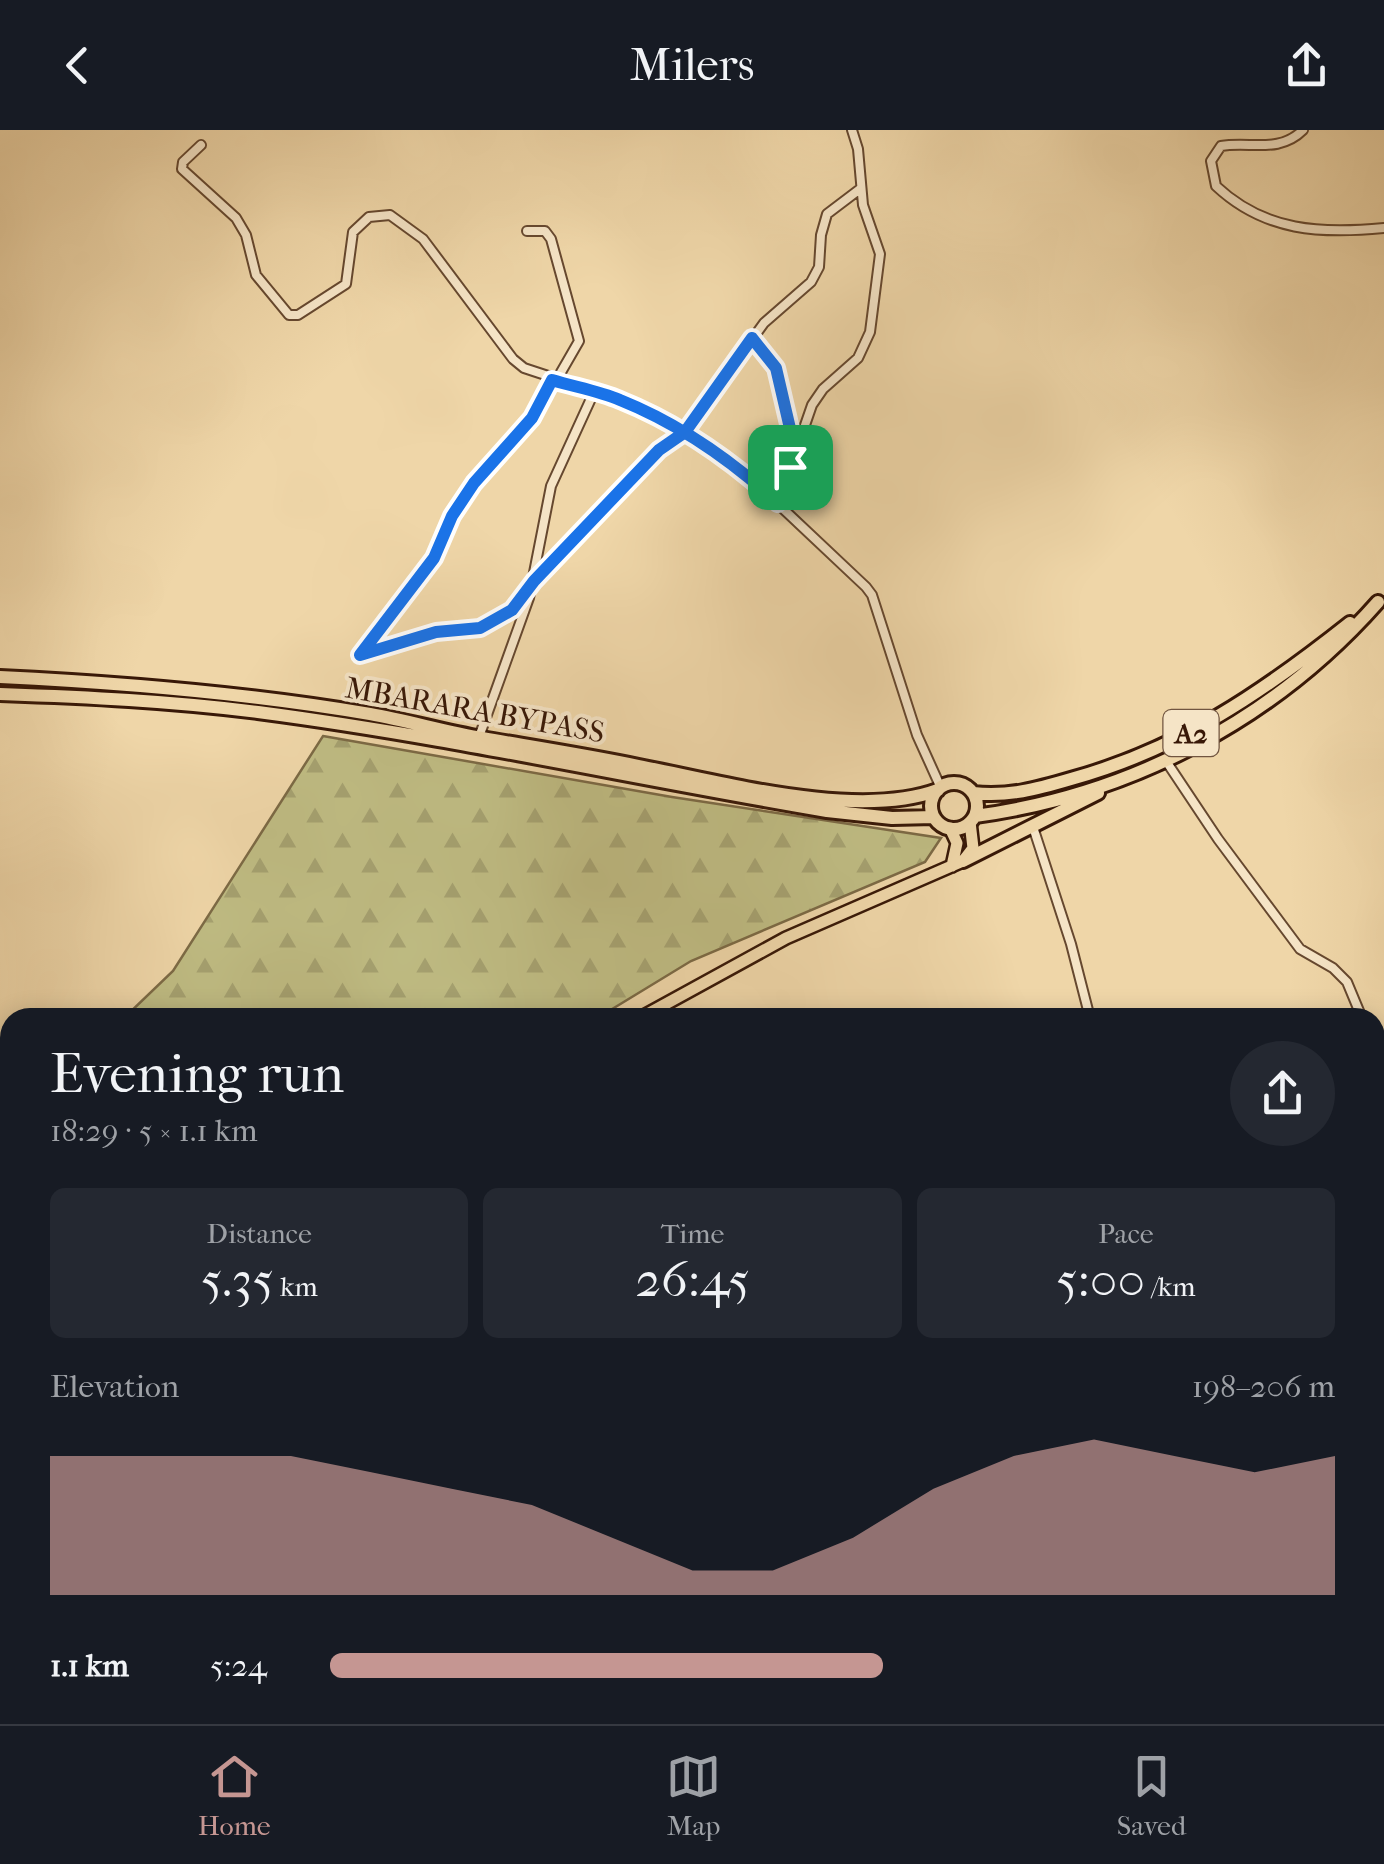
<!DOCTYPE html>
<meta charset="utf-8">
<style>
body{margin:0;font-family:"IM FELL French Canon",serif;background:#242831;color:#f1f3f6;height:100vh;display:flex;flex-direction:column;font-size:38px;white-space:nowrap}
*{box-sizing:border-box;margin:0}
p{font-size:32px;color:#9ea1a6}
.icon{flex:none;width:55px;height:55px;fill:none;stroke:currentColor;stroke-width:2;stroke-linecap:round;stroke-linejoin:round}
.map{position:relative;flex:1;overflow:hidden}
.side{position:absolute;left:0px;top:878px;width:1385px;height:718px;display:flex;flex-direction:column;background:#171b24;border-radius:30px 30px 0 0;box-shadow:0 5px 25px #0003}
.side>*{flex:none}
.pin{position:absolute;display:grid;place-items:center;width:85px;height:85px;color:#fff;margin:-42px;border-radius:20px;box-shadow:0 5px 15px #0006}
.round{display:grid;place-items:center;flex:none;width:105px;height:105px;border-radius:52px;background:#242831}
.summary{display:flex;align-items:center;justify-content:space-between;height:170px;padding:0 50px}
h1{font-size:55px;font-weight:600;line-height:75px}
.metrics{display:grid;grid-template-columns:repeat(3,1fr);gap:15px;height:170px;padding:10px 50px}
.metrics div{display:grid;align-content:center;border-radius:15px;background:#242831;text-align:center}
.metrics b{font-size:50px;font-weight:600}
.metrics small{font-size:28px;font-weight:400}
.metrics p{font-size:28px}
.chart{height:280px;padding:20px 50px}
.chart p{display:flex;justify-content:space-between}
.chart svg{width:100%;height:180px;margin-top:10px;fill:#c59692;opacity:.7}
ul{padding:0 50px;list-style:none;font-size:32px}
li{display:grid;grid-template-columns:160px 120px 1fr;align-items:center;height:75px}
li i{height:25px;border-radius:12px;background:#c59692}
header{display:flex;justify-content:space-between;align-items:center;height:130px;padding:0 50px;background:#171b24;font-size:45px;font-weight:600}
.dock{display:flex;justify-content:space-around;align-items:center;height:140px;border-top:2px solid #363941;background:#171b24;font-size:28px;color:#9ea1a6}
.dock a{display:grid;justify-items:center;gap:5px}
.dock .active{color:#c59692}
.map>svg:first-child{display:block}
.forest{fill:url(#forest-firs);stroke:#7c6a45;stroke-width:2.5}
.lines{fill:none;stroke-linecap:round;stroke-linejoin:round}
.minor-casing{stroke:#66482f;stroke-width:12}
.primary-casing{stroke:#381807;stroke-width:16}
.trunk-casing{stroke:#381807;stroke-width:18}
.minor{stroke:#f5e4c6;stroke-width:8}
.primary{stroke:#efd6a8;stroke-width:11}
.trunk{stroke:#efd6a8;stroke-width:12}
.route-casing{stroke:#fff;stroke-width:20}
.route{stroke:#1a73e8;stroke-width:12}
.labels{text-anchor:middle;stroke-width:8;stroke-linejoin:round;paint-order:stroke}
.shield{fill:#f5e4c6;stroke:#715540;stroke-width:2.5}
.shield-label{font-size:28px;font-weight:bold;fill:#381807}
.street-label{font-size:30px;fill:#381807;stroke:#f5e4c6}
</style>
<header><svg class="icon" aria-label="back" viewBox="0 0 24 24"><path d="M15 5l-7 7 7 7"/></svg>Milers<svg class="icon" aria-label="share" viewBox="0 0 24 24"><path d="M12 15V3M7 8l5-5 5 5M5 13v7h14v-7"/></svg></header>
<div class="map">
<svg width="1384" height="1594" viewBox="0 0 1384 1594">
<defs>
<pattern id="forest-firs" width="22" height="20" patternUnits="userSpaceOnUse" patternTransform="scale(2.5)"><rect width="22" height="20" fill="#bfbc83"/><path d="M5 1l3.5 6h-7zM16 11l3.5 6h-7z" fill="#a5a170"/></pattern>
</defs>
<rect width="100%" height="100%" fill="#efd6a8"/>
<filter id="stains"><feTurbulence type="fractalNoise" baseFrequency=".002" numOctaves="4"/><feColorMatrix values="0 0 0 0 .2 0 0 0 0 .09 0 0 0 0 .02 0 0 0 .5 -.17"/></filter>
<radialGradient id="worn" r=".72"><stop offset=".6" stop-color="#630" stop-opacity="0"/><stop offset="1" stop-color="#630" stop-opacity=".3"/></radialGradient>
<path class="forest" d="M323 606 672 667 941 708 925 732 691 831 599 887H125L173 841Z
M10 1017V1330L0 1335V1024Z"/>
<g class="lines">
<g class="minor-casing">
<path id="minor" d="M1303 0C1279 24 1250 11 1221 16L1211 31 1216 56C1265 102 1321 104 1384 98
M201 15 183 32 182 39 236 88 246 105 256 145 289 185H298L346 154 353 102 369 87 390 85 423 109 513 229 524 238 615 268 675 295 744 342 866 457 872 465 917 605 941 658
M752 208C777 234 777 247 784 280 787 298 792 309 791 328
M778 373 812 275 823 259 858 228 870 202 880 124 863 75 858 19 852 0
M360 525 436 502 480 498 512 480 534 451 659 320 685 302 764 193 811 152 819 137 821 105 827 84 860 59
M360 525 434 428 452 386 474 353 532 287 552 250 560 244 579 211 551 109 545 101H527
M479 607 529 468 551 356 594 262
M1166 631 1218 709 1300 819 1333 838 1347 852 1362 888
M1033 697 1071 814 1090 888
M1375 920 1384 937
M1375 1019 1384 1017
M0 1102 10 1124
M0 1371 10 1388
M1375 1467 1384 1456
M1375 1503 1384 1496
M274 1585 279 1594
M767 1585 771 1594
M97 1594 115 1585
M536 1594 551 1585
M670 1594 683 1585
M1205 1594 1225 1585"/>
</g>
<g class="primary-casing">
<path id="primary" d="M950 698 957 713 952 736
M640 888 786 808 963 731 973 718 970 692
M0 1355 10 1350"/>
</g>
<g class="trunk-casing">
<path id="trunk" d="M0 547C124 553 247 563 370 584 408 591 444 601 482 608 534 617 586 625 639 636 722 652 857 690 938 660
M0 564C86 567 172 571 258 582 449 607 637 649 827 681L892 688 934 687
M931 676a23 23 0 1 1 46 0a23 23 0 1 1-46 0Z
M973 663C1008 667 1037 659 1071 649 1180 619 1263 562 1350 493
M975 686C1131 665 1274 590 1378 472
M963 731 1098 663"/>
</g>
<use href="#minor" class="minor"/>
<use href="#primary" class="primary"/>
<use href="#trunk" class="trunk"/>
</g>
<g class="lines">
<g class="route-casing">
<path id="route" d="M790 337 778 373C731 330 680 294 620 270 599 261 575 257 552 250L532 288 474 353 452 386 434 428 360 525 436 502 480 498 512 480 534 451 659 320 685 302 752 208 776 238 792 307 790 337"/>
</g>
<use href="#route" class="route"/>
</g>
<g class="labels">
<rect class="shield" x="1163.5" y="580" width="55" height="46" rx="8"/>
<g class="shield-label">
<text x="1191" y="613">A2</text>
</g>
<g class="street-label">
<text transform="translate(475 580) rotate(10)" y="10">MBARARA BYPASS</text>
</g>
</g>
<rect width="100%" height="100%" filter="url(#stains)"/>
<rect width="100%" height="100%" fill="url(#worn)"/>
</svg>
<div class="pin" style="left:790px;top:337px;background:#1e9e55"><svg class="icon" aria-label="arrive" viewBox="0 0 24 24"><path d="M6 21V4h12l-3 4 3 4H6"/></svg></div>
<section class="side">
<div class="summary"><div><h1>Evening run</h1><p>18:29 · 5 × 1.1 km</p></div><a class="round"><svg class="icon" aria-label="share" viewBox="0 0 24 24"><path d="M12 15V3M7 8l5-5 5 5M5 13v7h14v-7"/></svg></a></div>
<div class="metrics">
<div><p>Distance</p><b>5.35<small> km</small></b></div>
<div><p>Time</p><b>26:45</b></div>
<div><p>Pace</p><b>5:00<small> /km</small></b></div>
</div>
<div class="chart"><p><span>Elevation</span>198–206 m</p>
<svg viewBox="0 0 160 44" preserveAspectRatio="none"><path d="M0 44V10L10 10L20 10L30 10L40 14L50 18L60 22L70 30L80 38L90 38L100 30L110 18L120 10L130 6L140 10L150 14L160 10V44z"/></svg>
</div>
<ul>
<li><b>1.1 km</b>5:24<i style="width:55%"></i></li>
</ul>
</section>
</div>
<nav class="dock">
<a class="active"><svg class="icon" aria-label="home" viewBox="0 0 24 24"><path d="M3 11l9-7 9 7M6 9v11h12V9"/></svg>Home</a>
<a><svg class="icon" aria-label="map" viewBox="0 0 24 24"><path d="M3 6l6-2 6 2 6-2v14l-6 2-6-2-6 2zM9 4v14M15 6v14"/></svg>Map</a>
<a><svg class="icon" aria-label="saved" viewBox="0 0 24 24"><path d="M7 4h10v16l-5-4-5 4z"/></svg>Saved</a>
</nav>
